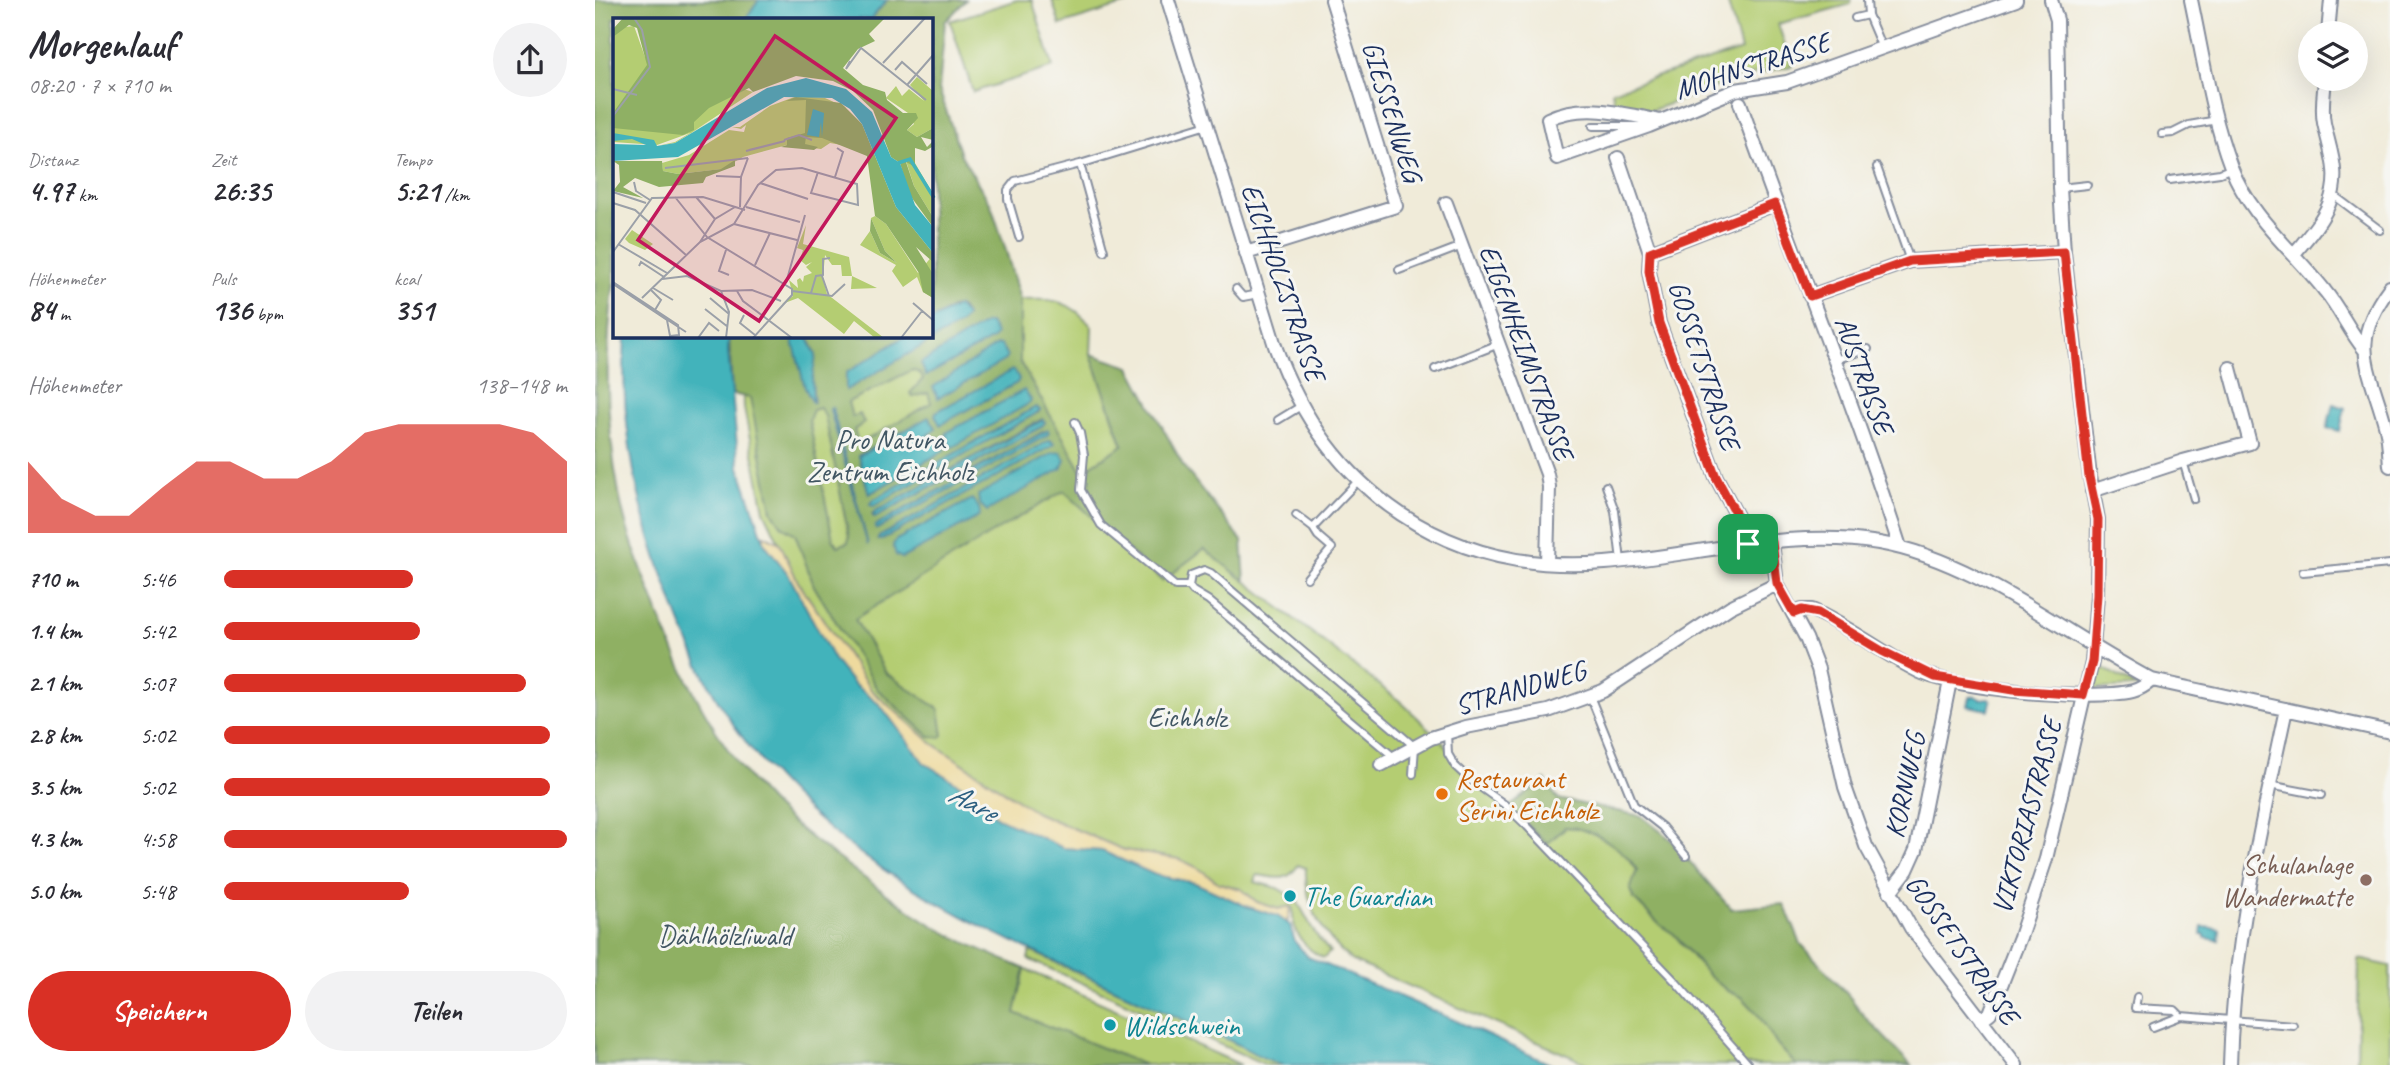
<!DOCTYPE html>
<html lang="de">
<meta charset="utf-8">
<style>
body{margin:0;font-family:Caveat,sans-serif;background:#f2f2f3;color:#2b2b33;height:100vh;display:flex;flex-direction:column;font-size:26px;white-space:nowrap}
*{box-sizing:border-box;margin:0}
p{font-size:23px;color:#7c7c81}
.icon{flex:none;width:38px;height:38px;fill:none;stroke:currentColor;stroke-width:2;stroke-linecap:round;stroke-linejoin:round}
.map{position:relative;flex:1;overflow:hidden}
.drawer{display:flex;flex-direction:column;background:#fff;width:595px}
.drawer>*{flex:none}
.fabs{position:absolute;left:1703px;top:21px;display:grid;gap:14px}
.fabs a{display:grid;place-items:center;width:70px;height:70px;border-radius:50%;background:#fff;box-shadow:0 7px 28px #0002;font-size:35px}
.pin{position:absolute;display:grid;place-items:center;width:60px;height:60px;color:#fff;margin:-30px;border-radius:14px;box-shadow:0 4px 10px #0006}
.round{display:grid;place-items:center;flex:none;width:74px;height:74px;border-radius:37px;background:#f2f2f3}
.headline{display:flex;align-items:center;justify-content:space-between;height:119px;padding:0 28px}
h1{font-size:38px;font-weight:700;line-height:52px}
.metrics{display:grid;grid-template-columns:repeat(3,1fr);gap:10px;height:119px;padding:7px 28px}
.metrics div{display:grid;align-content:center}
.metrics b{font-size:30px;font-weight:700}
.metrics small{font-size:19px;font-weight:400}
.metrics p{font-size:19px}
.chart{height:196px;padding:14px 28px}
.chart p{display:flex;justify-content:space-between}
.chart svg{width:100%;height:126px;margin-top:7px;fill:#d93025;opacity:.7}
.cta{display:flex;gap:14px;margin-top:auto;padding:14px 28px}
.cta a{flex:1;height:80px;border-radius:42px;background:#d93025;color:#fff;font-size:28px;font-weight:700;line-height:80px;text-align:center}
.cta a+a{background:#f2f2f3;color:#2b2b33}
ul{padding:0 28px;list-style:none;font-size:23px}
li{display:grid;grid-template-columns:112px 84px 1fr;align-items:center;height:52px}
li i{height:18px;border-radius:9px;background:#d93025}
main{display:flex;flex:1;min-height:0}
.map>svg:first-child{display:block}
.green{fill:#b4cd72;stroke:#687e68;stroke-width:2}
.forest{fill:#8fb064;stroke:#557061;stroke-width:2;fill-rule:evenodd}
.sand{fill:#eeda9e;stroke:#84847e;stroke-width:2}
.water{fill:#43b3bb;stroke:#2f718c;stroke-width:2}
.lines{fill:none;stroke-linecap:round;stroke-linejoin:round}
.lane-casing{stroke:#868d9c;stroke-width:10}
.street-casing{stroke:#868d9c;stroke-width:16}
.lane{stroke:#fff;stroke-width:6}
.street{stroke:#fff;stroke-width:12}
.route-casing{stroke:#fff;stroke-width:14}
.route{stroke:#d93025;stroke-width:9}
.food-dot{fill:#e8710a;stroke:#f6f6f2;stroke-width:2.5}
.education-dot{fill:#8d6e63;stroke:#f6f6f2;stroke-width:2.5}
.culture-dot{fill:#0f9aa8;stroke:#f6f6f2;stroke-width:2.5}
.labels{text-anchor:middle;stroke-width:6;stroke-linejoin:round;paint-order:stroke}
.street-label{font-size:28px;fill:#1b2f5e;stroke:#f6f6f2}
.park-label{font-size:28px;fill:#415663;stroke:#f6f6f2}
.food-label{font-size:28px;fill:#c56008;stroke:#f6f6f2;text-anchor:start}
.education-label{font-size:28px;fill:#785e54;stroke:#f6f6f2;text-anchor:end}
.culture-label{font-size:28px;fill:#0d838f;stroke:#f6f6f2;text-anchor:start}
.water-label{font-size:30px;font-style:italic;fill:#295d7f;stroke:#f6f6f2}
.inset-river{fill:none;stroke:#43b3bb;stroke-width:3.5}
.inset-road{fill:none;stroke:#9ba0a8;stroke-width:2}
.view{fill:#c2185b;fill-opacity:0.15;stroke:#c2185b;stroke-width:3.5}
.inset-edge{fill:none;stroke:#1b2f5e;stroke-width:3.5}
</style>
<main>
<section class="drawer">
<div class="headline"><div><h1>Morgenlauf</h1><p>08:20 · 7 × 710 m</p></div><a class="round"><svg class="icon" aria-label="share" viewBox="0 0 24 24"><path d="M12 15V3M7 8l5-5 5 5M5 13v7h14v-7"/></svg></a></div>
<div class="metrics">
<div><p>Distanz</p><b>4.97<small> km</small></b></div>
<div><p>Zeit</p><b>26:35</b></div>
<div><p>Tempo</p><b>5:21<small> /km</small></b></div>
</div>
<div class="metrics">
<div><p>Höhenmeter</p><b>84<small> m</small></b></div>
<div><p>Puls</p><b>136<small> bpm</small></b></div>
<div><p>kcal</p><b>351</b></div>
</div>
<div class="chart"><p><span>Höhenmeter</span>138–148 m</p>
<svg viewBox="0 0 160 44" preserveAspectRatio="none"><path d="M0 44V19L10 32L20 38L30 38L40 28L50 19L60 19L70 25L80 25L90 19L100 9L110 6L120 6L130 6L140 6L150 9L160 19V44z"/></svg>
</div>
<ul>
<li><b>710 m</b>5:46<i style="width:55%"></i></li>
<li><b>1.4 km</b>5:42<i style="width:57%"></i></li>
<li><b>2.1 km</b>5:07<i style="width:88%"></i></li>
<li><b>2.8 km</b>5:02<i style="width:95%"></i></li>
<li><b>3.5 km</b>5:02<i style="width:95%"></i></li>
<li><b>4.3 km</b>4:58<i style="width:100%"></i></li>
<li><b>5.0 km</b>5:48<i style="width:54%"></i></li>
</ul>
<div class="cta"><a>Speichern</a><a>Teilen</a></div>
</section>
<div class="map">
<svg width="1795" height="1065" viewBox="0 0 1795 1065">
<rect width="100%" height="100%" fill="#f6f6f2"/>
<filter id="ink" filterUnits="userSpaceOnUse"><feTurbulence type="fractalNoise" baseFrequency=".0143" numOctaves="2"/><feDisplacementMap in="SourceGraphic" scale="14" xChannelSelector="R" yChannelSelector="G"/><feConvolveMatrix kernelMatrix="1 2 1 2 8 2 1 2 1" color-interpolation-filters="sRGB"/></filter>
<filter id="wash" filterUnits="userSpaceOnUse"><feTurbulence type="fractalNoise" baseFrequency=".00686" numOctaves="4" result="noise"/><feDisplacementMap in="SourceGraphic" scale="28" xChannelSelector="R" yChannelSelector="G"/><feGaussianBlur stdDeviation="1.57" result="paint"/><feColorMatrix in="noise" values="0 0 0 0 0 0 0 0 0 0 0 0 0 0 0 0 0 1.4 0 .05"/><feComposite in="paint" operator="in"/></filter>
<g filter="url(#wash)">
<rect width="100%" height="100%" fill="#f0ebd9"/>
<path class="green" d="M422 0H437L458 67 378 92 355 21Z
M457 0H544L465 25Z
M1132 0H1256V4L1183 24 1197 66 1147 77 1055 111 1038 112 1020 105 1017 91 1146 50Z
M336 218 425 300C458 299 475 299 497 327L496 354 573 576 609 549 806 702 847 741 865 768 952 844 971 827C996 827 1029 848 1042 870L1035 890 1039 899 1065 925 1079 934 1113 975 1133 991 1147 997 1162 1013 1182 1044 1201 1065H995L757 961C729 937 709 906 711 868L703 865C692 884 681 877 662 875L660 882 682 888 701 899 721 935 735 952 729 958C710 950 696 931 698 909L696 906 683 909 662 902 646 889 624 883 603 868 584 859 529 850 442 813 337 743 276 690 203 582 169 511 149 408 146 336H336Z
M1504 666 1543 687 1498 689Z
M435 951 689 1065H671L433 959Z
M1764 959 1795 966V1065H1762Z
M430 969 646 1065H501L419 1013Z"/>
<path class="forest" d="M0 0H164L151 19H19V282C9 354 11 428 25 499 33 539 50 577 64 615 89 679 121 742 167 793 189 818 217 839 244 859 275 882 306 906 339 926 368 943 400 956 430 969L420 1013 550 1065H0Z
M292 0H371L350 22 344 89 366 155 396 205 412 254 425 300V362L487 471 528 445 496 354 535 367 589 467 647 541 650 581 609 549 567 581 469 491 392 536 260 619 291 673 344 709 348 735 345 738 334 736 282 689 219 586 200 534 187 526 177 511 155 398 137 394 134 336H197L213 394 219 403 217 380 219 349 212 336H311L251 373V389L371 316 366 307H358L336 321V19H276ZM317 370 325 373 328 379 315 393 318 397 333 393 336 403 264 444 259 430 269 423 265 414 257 417 253 402ZM442 407 444 412 440 414 278 506 275 504 278 500ZM225 408 230 416 254 537 253 542 243 546 238 539 214 420 218 410ZM237 408 273 545 235 409ZM334 417 341 428 329 438 333 442 344 437 350 450 274 494 264 455ZM447 419 450 422 446 427 279 517 277 514 279 512ZM449 431 453 434 281 529V525ZM457 440 283 539 284 537Z
M950 780 963 799 1046 816 1074 838 1136 909 1189 904 1206 944 1253 995 1271 1018 1316 1065H1201L1182 1044 1162 1013 1147 997 1133 991 1113 975 1079 934 1065 925 1039 899 1035 890 1042 870C1029 848 996 827 970 827L952 844 914 807Z"/>
<path class="sand" d="M167 534 185 543 203 582 276 690 337 743 442 813 529 850 584 859 603 868 624 883 646 889 662 902 683 909 696 906 692 923 682 916 653 907 600 883 560 875 507 851 468 848 403 818 373 790 329 763 285 705 258 684 239 660 193 574 170 544Z"/>
<path class="water" d="M164 0H292L276 19H151Z
M363 306 371 316 365 324 251 390V373L311 336H336V321Z
M391 323H395L401 334 398 339 331 376 326 363Z
M30 336H134L133 351 144 467 170 544 193 574 239 660 258 684 285 705 329 763 373 790 403 818 468 848 507 851 560 875 600 883 653 907 682 916 695 925 700 942 713 957 857 1019 957 1065C892 1065 827 1065 763 1065 743 1065 707 1065 689 1065 670 1061 651 1048 634 1040 591 1021 548 1002 505 982 359 916 215 850 127 707 102 667 85 623 69 579 40 500 25 420 30 336Z
M212 336 221 355 217 380 218 403 210 388 197 337Z
M402 345H406L412 356 410 360 343 398 338 387Z
M417 370 420 371 424 379 422 383 345 425 340 415 341 412Z
M429 390 436 400 435 403 358 447 355 446 351 433Z
M1738 404 1750 408 1745 431 1732 428Z
M441 407 445 410 440 414 278 506 275 504 278 500Z
M237 408 273 545 235 409Z
M334 417 341 428 329 438 333 442 345 438 350 450 274 494 264 456Z
M448 420 450 422 446 427 280 517 278 516 279 512Z
M453 430 454 433 451 436 282 529 280 528 281 525Z
M455 440 459 444 454 448 286 540H283L284 537Z
M466 452 470 460 466 469 392 511 384 503 383 495 458 453Z
M377 499 384 508 385 514 382 518 307 558 301 555 298 545 301 540Z
M1380 696 1385 699 1394 698 1396 701 1394 710 1373 706 1375 697Z
M1607 927 1625 929 1624 940 1610 938V935H1606Z"/>
</g>
<g filter="url(#ink)">
<g class="lines">
<g class="lane-casing">
<path id="lane" d="M1272 0 1273 15 1287 48
M1260 18 1273 15
M998 126H1042
M1567 134 1578 133 1594 125 1622 120
M485 164 509 251
M1282 167 1315 261
M1575 180 1625 173 1637 168
M1465 188 1492 185
M1737 194 1785 230
M424 237 413 199V190L420 181 485 164 612 125
M804 270 867 246
M641 289 648 297 664 294
M1240 360 1273 349
M840 369 904 344
M683 420 706 406
M480 422 485 433 489 455 486 490 506 525 580 586H594
M1588 461 1599 499
M1011 486 1020 511 1026 561
M701 515 718 528
M1708 572 1795 564
M712 578 737 548 723 536 718 528 763 481
M995 696 1039 805 1067 827 1091 856
M852 733 853 754 860 766 874 779 909 804 932 826 1080 981 1154 1065
M800 758 613 600 598 591 594 586 596 575 609 570 616 573 820 747 818 774
M1674 785 1726 795
M1542 997 1540 1008 1580 1010 1586 1016
M1558 1027 1586 1016 1698 1025"/>
</g>
<g class="street-casing">
<path id="street" d="M573 0 680 346C733 492 853 576 1010 563 1098 556 1197 528 1284 543 1381 560 1471 635 1557 680L1795 732
M1596 0C1608 56 1616 114 1636 167 1655 217 1698 250 1730 291 1745 309 1754 331 1769 349
M1733 33 1736 0
M1145 103C1197 252 1257 397 1305 547
M1066 121C1029 114 988 102 953 119L962 158 1054 126 1141 90 1192 82 1421 0
M1023 158 1055 252 1054 271 1064 323 1121 477 1149 529 1153 544
M851 203 952 474 954 487 952 563
M1055 252 1180 204
M651 253 801 206 737 0
M1699 254C1711 239 1726 223 1734 204 1746 174 1735 152 1729 123 1726 108 1729 93 1730 79
M1795 287C1752 345 1775 367 1791 428 1794 440 1794 454 1795 466
M1215 296 1315 261 1469 252
M1497 491 1588 461 1655 443 1635 368
M1177 543 1182 584 1211 638 1223 669 1250 787 1271 846 1316 928 1421 1065
M1199 613 1207 610H1217C1255 627 1288 654 1325 672 1365 690 1496 701 1538 691 1546 689 1551 685 1557 680
M786 765 836 738 871 727 953 711 1008 691 1135 607 1182 584
M1295 892 1312 870 1321 850 1355 681
M1386 1020 1395 1013 1425 937 1451 859 1497 662 1502 595 1503 519 1495 477 1469 252 1465 188 1462 20 1456 0
M1635 1065C1638 944 1666 827 1691 709"/>
</g>
<use href="#lane" class="lane"/>
<use href="#street" class="street"/>
</g>
</g>
<g class="lines" filter="url(#ink)">
<g class="route-casing">
<path id="route" d="M1180 204 1215 296 1315 261 1469 252 1494 477 1503 519 1502 595 1497 662 1488 695 1418 690 1340 677 1287 651 1223 613 1207 610 1199 613 1182 583 1177 542 1153 544 1149 529 1121 477 1064 323 1054 271 1055 252Z"/>
</g>
<use href="#route" class="route"/>
</g>
<circle class="food-dot" cx="847" cy="794" r="7"/>
<circle class="education-dot" cx="1771" cy="880" r="7"/>
<g class="culture-dot">
<circle cx="695" cy="896" r="7"/>
<circle cx="515" cy="1025" r="7"/>
</g>
<g class="labels">
<g class="street-label">
<text transform="translate(1157 65) rotate(-18)" y="10">MOHNSTRASSE</text>
<text transform="translate(798 111) rotate(73)" y="10">GIESSENWEG</text>
<text transform="translate(689 282) rotate(71)" y="10">EICHHOLZSTRASSE</text>
<text transform="translate(932 352) rotate(70)" y="10">EIGENHEIMSTRASSE</text>
<text transform="translate(1110 365) rotate(72)" y="10">GOSSETSTRASSE</text>
<text transform="translate(1270 375) rotate(70)" y="10">AUSTRASSE</text>
<text transform="translate(925 687) rotate(-16)" y="10">STRANDWEG</text>
<text transform="translate(1309 785) rotate(-78)" y="10">KORNWEG</text>
<text transform="translate(1431 816) rotate(-75)" y="10">VIKTORIASTRASSE</text>
<text transform="translate(1368 949) rotate(55)" y="10">GOSSETSTRASSE</text>
</g>
<g class="park-label">
<text x="295" y="449">Pro Natura<tspan x="295" dy="32">Zentrum Eichholz</tspan></text>
<text x="592" y="727">Eichholz</text>
<text x="130" y="945">Dählhölzliwald</text>
</g>
<g class="food-label">
<text x="861" y="788">Restaurant<tspan x="861" dy="32">Serini Eichholz</tspan></text>
</g>
<g class="education-label">
<text x="1757" y="874">Schulanlage<tspan x="1757" dy="32">Wandermatte</tspan></text>
</g>
<g class="culture-label">
<text x="709" y="906">The Guardian</text>
<text x="529" y="1035">Wildschwein</text>
</g>
<g class="water-label">
<text transform="translate(378 802) rotate(28)" y="10">Aare</text>
</g>
</g>
<g transform="translate(18 18)">
<rect width="320" height="320" fill="#f0ebd9"/>
<path d="M21 8 32 39 140 74 78 115 142 76 62 125 44 128 62 124 77 115 44 127 0 124V19L11 9ZM304 59 320 73V110L304 119 294 112 301 106 295 95 273 80 283 68 289 78 296 71 311 83 297 67ZM184 78 212 80 232 89 252 131 217 125 208 131 174 127 130 139 109 151 65 156 50 153 49 145 76 137 116 112 131 114 133 107 128 111 119 109H127L157 88ZM293 143 302 149V145L320 176V199L301 168ZM262 198 273 206 305 255 320 237V280L310 274 304 259 290 269 279 253 283 247 247 227 257 213 267 235 284 245 272 233 258 200ZM193 207 190 226 236 239 239 258 264 270 238 271 239 258H229L228 247H219L212 237 210 260 214 276 271 320H262L241 303 231 316 185 280 169 286 180 278 176 262 185 270 184 262 187 260 190 264 191 258 199 255 193 249 199 244 193 247 187 242 190 232 184 230ZM19 212 40 226 32 232 16 225 12 221Z" fill="#b4cd72"/>
<path d="M10 0H272L256 16 262 23 245 31 230 50 250 67 272 74 274 82 290 95H303L305 100 294 112 304 119 320 110V122L308 119 314 129 320 123 319 129 312 133 302 130V149L293 144 301 168 320 199V209L296 176 287 145 278 139 260 92 240 73 220 63 183 58 140 74 136 70 96 90 81 104V112L70 117 0 110V95L34 47 24 10 16 7 0 19V11ZM183 79 228 85 249 106 283 189 320 235V244L303 229 320 256V280L310 274 306 255 273 206 262 198 254 138 209 120 193 119 192 126 205 129 201 132 168 129 174 127V120L192 115 193 82 173 83ZM122 142V148L93 159 90 165 46 169 22 160 10 169 30 180 0 173 7 164 6 147 0 143H49L50 153 65 156 108 151ZM258 200 272 233 284 245 267 235 257 213Z" fill="#8fb064"/>
<path d="M193 60 233 71 259 94 278 139 287 145 302 187 320 209V235L283 189 249 106 237 91 219 80 171 79 65 139 0 143V126L33 127 19 121 0 123V115L41 122 44 128 62 125 154 70ZM200 91 211 95 209 119 208 104 206 119 194 117Z" fill="#43b3bb"/>
<path class="inset-river" d="M285 145 297 141 321 180"/>
<path class="inset-road" d="M237 43 233 51 248 30 313 82M270 45 312 0M282 52 289 44 314 66M294 67 321 36M0 71 24 77M0 98 37 49 29 12 21 0M171 122 186 117 199 122M133 133 172 123 136 132M52 150 135 140M103 158 128 159M222 159 230 134 224 130M21 164 23 173 37 182M147 165 195 181M0 174 33 185M62 179 94 219 179 271V277L140 320M83 179 102 201M0 185 22 192 73 237M127 189 128 159 135 140M133 189 187 204M121 206 184 222M87 224 102 201 122 189M5 226 54 255M113 232 106 253 116 257M0 234 39 180 90 179 132 192M142 247 157 215M26 248 28 244 51 259M209 258 216 278M49 261 74 258 108 273 139 272 168 283M0 264 65 307 66 317 57 318 54 302 0 266M173 265 192 197M0 266 73 314M40 270 60 282M38 272 48 282 42 292M108 273 116 294 113 320M124 273 130 283 179 320M179 273 219 278 232 266M198 275 203 258 210 257V241L217 240M29 280 87 224 121 206 145 167 163 152 189 150 206 155 244 166 245 187 198 175 205 154M97 280 116 296M300 285 321 303M92 291 115 309M131 297 127 305 142 317M85 320 96 305 106 313M288 320 309 293"/>
<path class="view" d="M162 18 283 100 146 303 25 222Z"/>
<rect width="320" height="320" class="inset-edge"/>
</g>
</svg>
<div class="fabs">
<a><svg class="icon" aria-label="layers" viewBox="0 0 24 24"><path d="M12 4l9 5-9 5-9-5zM3 14l9 5 9-5"/></svg></a>
</div>
<div class="pin" style="left:1153px;top:544px;background:#1e9e55"><svg class="icon" aria-label="arrive" viewBox="0 0 24 24"><path d="M6 21V4h12l-3 4 3 4H6"/></svg></div>
</div>
</main>
